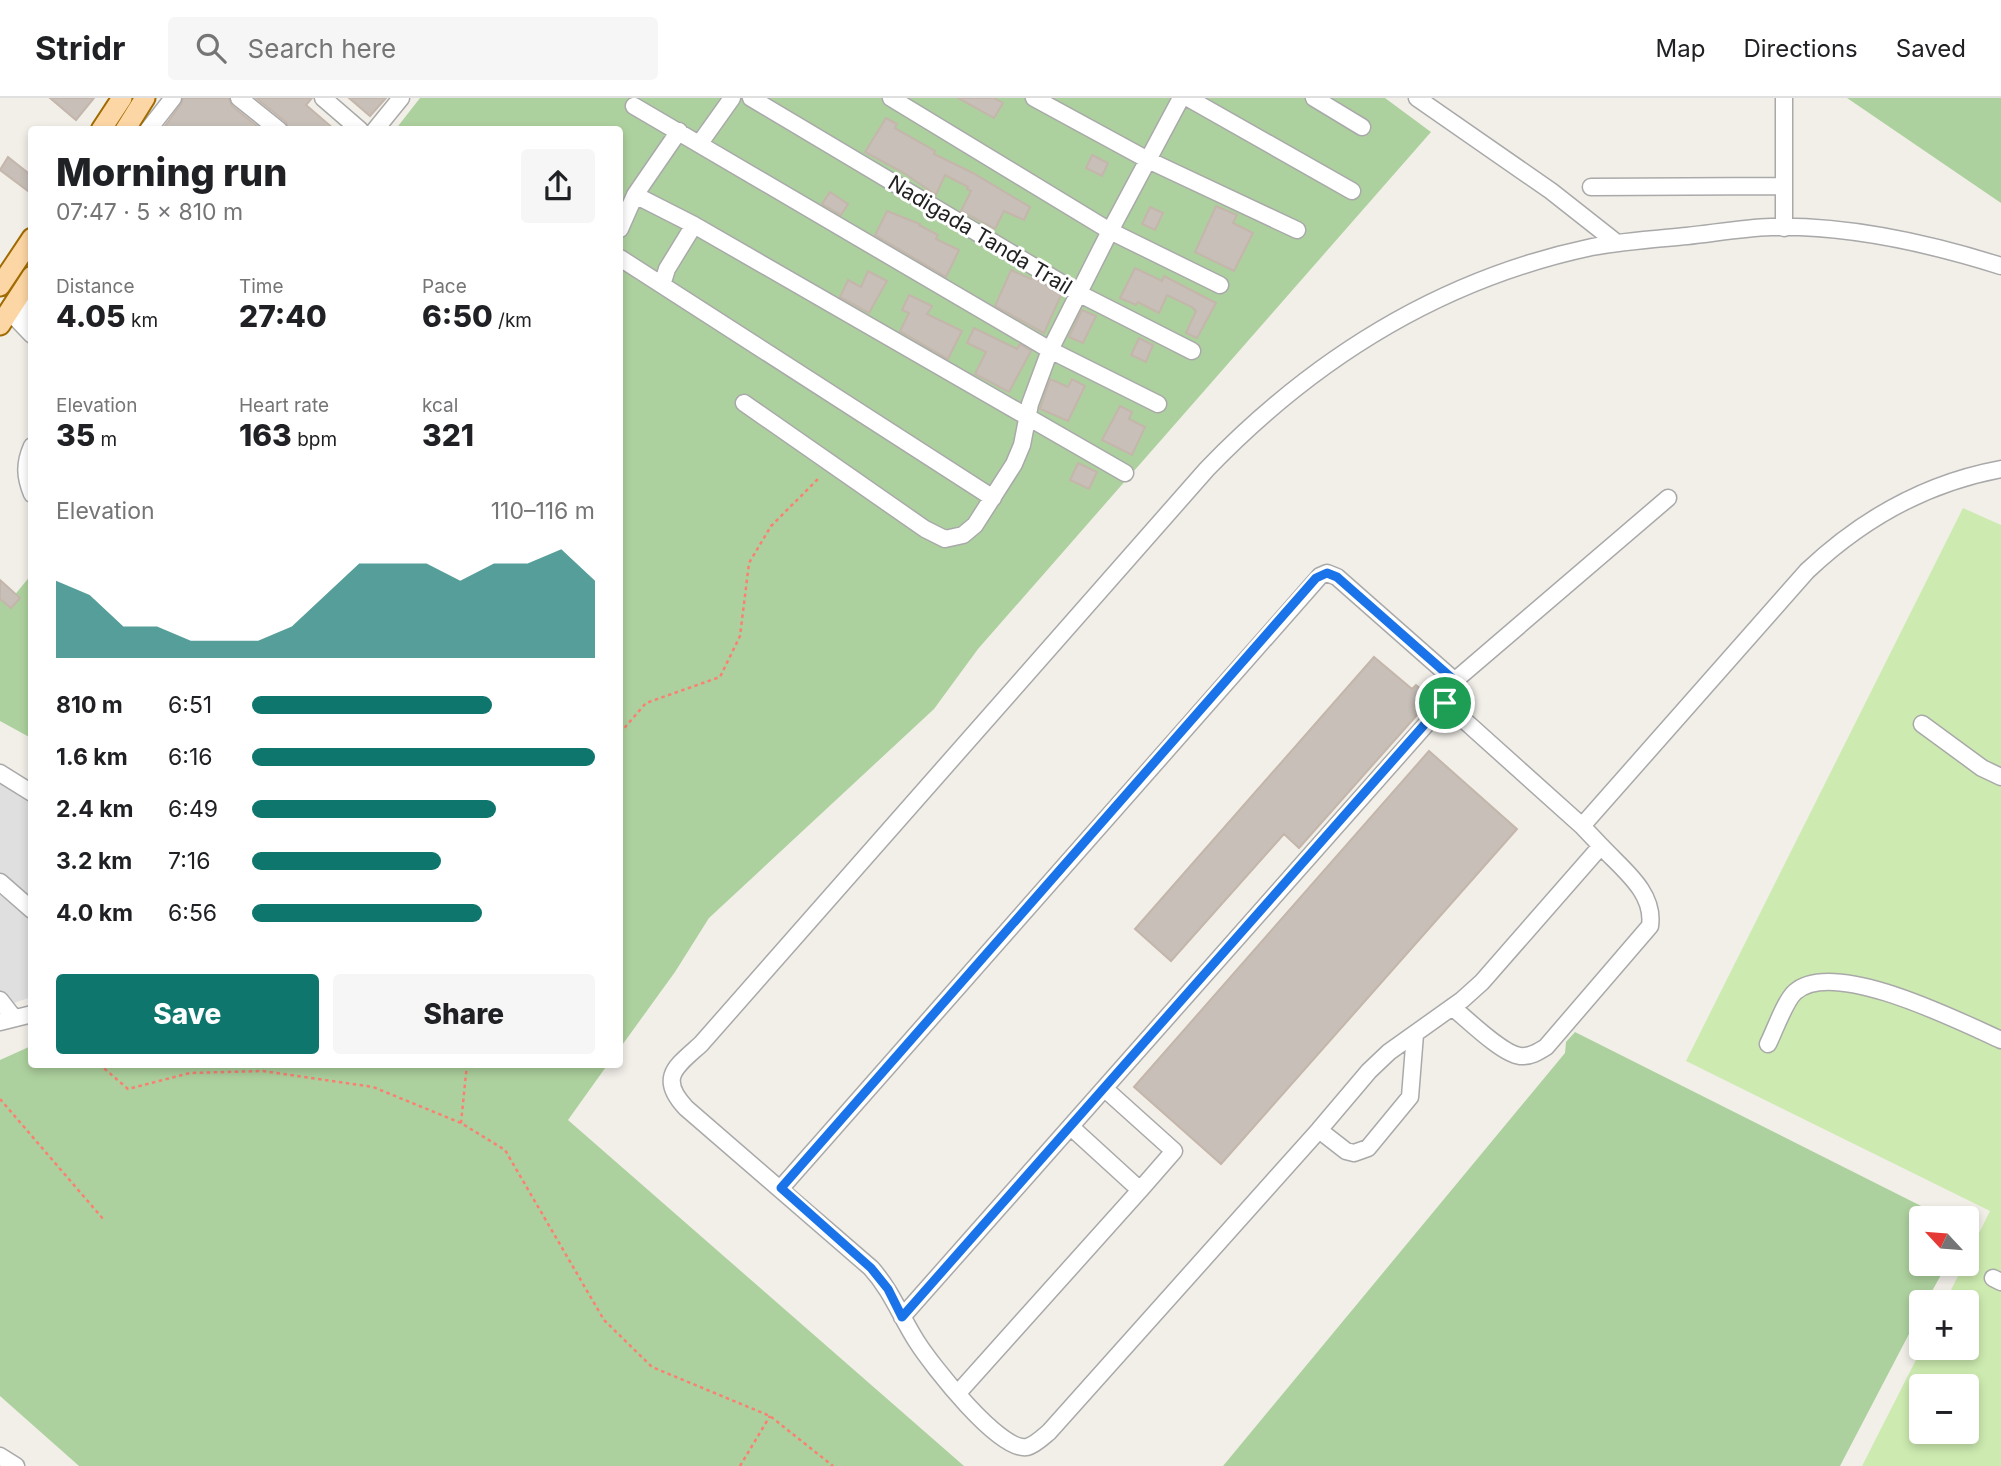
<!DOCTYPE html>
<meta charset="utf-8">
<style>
body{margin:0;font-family:Inter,sans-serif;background:#f6f6f6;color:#202124;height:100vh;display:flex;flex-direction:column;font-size:26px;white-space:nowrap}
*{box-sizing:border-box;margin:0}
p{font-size:23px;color:#757577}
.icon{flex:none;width:38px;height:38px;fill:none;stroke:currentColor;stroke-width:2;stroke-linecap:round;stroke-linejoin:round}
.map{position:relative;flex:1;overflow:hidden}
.sheet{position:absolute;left:28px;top:28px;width:595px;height:942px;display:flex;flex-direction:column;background:#fff;border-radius:7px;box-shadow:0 4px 10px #0003}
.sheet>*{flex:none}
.needle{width:46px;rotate:296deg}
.buttons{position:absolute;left:1909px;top:1108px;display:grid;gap:14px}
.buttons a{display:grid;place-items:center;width:70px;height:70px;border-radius:7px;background:#fff;box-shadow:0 4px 10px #0003;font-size:35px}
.pin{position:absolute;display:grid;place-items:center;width:60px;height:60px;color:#fff;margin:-30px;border:4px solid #fff;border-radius:50%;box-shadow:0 2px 7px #0007}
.round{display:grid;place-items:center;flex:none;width:74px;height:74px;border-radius:7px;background:#f6f6f6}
.overview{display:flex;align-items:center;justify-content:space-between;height:119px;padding:0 28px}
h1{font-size:38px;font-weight:800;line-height:52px}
.figures{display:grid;grid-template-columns:repeat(3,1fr);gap:10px;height:119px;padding:7px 28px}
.figures div{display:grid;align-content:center}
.figures b{font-size:30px;font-weight:800}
.figures small{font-size:19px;font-weight:400}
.figures p{font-size:19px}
.chart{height:196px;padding:14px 28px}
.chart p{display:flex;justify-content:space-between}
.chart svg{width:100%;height:126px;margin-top:7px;fill:#0f766e;opacity:.7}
.button{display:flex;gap:14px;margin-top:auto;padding:14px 28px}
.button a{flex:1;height:80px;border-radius:7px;background:#0f766e;color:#fff;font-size:28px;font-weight:800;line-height:80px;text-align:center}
.button a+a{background:#f6f6f6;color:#202124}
ul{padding:0 28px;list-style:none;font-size:23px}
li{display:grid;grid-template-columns:112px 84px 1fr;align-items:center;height:52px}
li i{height:18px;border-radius:9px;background:#0f766e}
header{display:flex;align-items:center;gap:42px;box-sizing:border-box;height:98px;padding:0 35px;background:#fff;border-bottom:2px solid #e0e0e0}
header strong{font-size:33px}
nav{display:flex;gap:38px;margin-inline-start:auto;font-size:24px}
.search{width:490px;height:63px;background:#f6f6f6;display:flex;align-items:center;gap:18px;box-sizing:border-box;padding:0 24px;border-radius:7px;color:#757577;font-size:26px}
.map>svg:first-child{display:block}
.residential{fill:#e0dfdf}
.grass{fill:#cdebb0;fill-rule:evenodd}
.forest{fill:#add19e}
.building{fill:#c7bfb8;stroke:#c4b6ab;stroke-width:2}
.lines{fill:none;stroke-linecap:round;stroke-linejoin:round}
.minor-casing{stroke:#a9a9a9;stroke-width:19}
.major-casing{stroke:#a06b00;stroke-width:23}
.path{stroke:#fa8072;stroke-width:2.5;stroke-dasharray:3.5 3.5;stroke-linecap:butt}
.minor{stroke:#fff;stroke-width:16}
.major{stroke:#fcd6a4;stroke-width:19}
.route-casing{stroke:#fff;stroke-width:14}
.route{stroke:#1a73e8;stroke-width:9}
.labels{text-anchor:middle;stroke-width:6;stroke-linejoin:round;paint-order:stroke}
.street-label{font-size:21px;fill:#222;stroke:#fff}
</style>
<header>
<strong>Stridr</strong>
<div class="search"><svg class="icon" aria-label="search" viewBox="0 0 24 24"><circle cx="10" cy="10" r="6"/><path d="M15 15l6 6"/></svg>Search here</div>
<nav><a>Map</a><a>Directions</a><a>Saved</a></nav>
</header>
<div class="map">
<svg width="2001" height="1368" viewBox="0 0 2001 1368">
<rect width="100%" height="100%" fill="#f2efe9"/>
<path class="residential" d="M0 673 32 695 31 899 0 910Z"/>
<path class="grass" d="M1963 410 2001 427V1368H1862L1922 1250H1967V1204H1945L1964 1166H1967V1159L1990 1113 1686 963ZM1922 1288H1967V1334H1922Z"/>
<path class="forest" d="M420 0H1385L1431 34 978 551 934 611 709 820 675 874 620 950V32H395Z
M1847 0H2001V105Z
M31 477V640L0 623V492L13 499Z
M1575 934 1945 1120H1922V1166H1947L1926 1204H1922L1921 1213 1840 1368H1223L1565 955 1566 944Z
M31 948 32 966H608L568 1022 964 1368H79L0 1298V962Z"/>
<path class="building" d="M50 0H94L76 22Z
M183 0H229L232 8 262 32H162L181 6Z
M256 0H312L306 7 335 32H289L286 24Z
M349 0H386L370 18Z
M958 0H994L1003 5 994 20Z
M886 20 897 26 895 30 935 53 934 56 973 75 1030 109 1024 122 1004 113 995 131 961 113 971 93 967 91 968 89 945 77 936 97 904 75 865 54Z
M1092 57 1108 65 1102 78 1086 70Z
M8 59 32 78V96L0 72Z
M830 94 848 106 841 117 822 106Z
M1216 108 1237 117 1233 125 1253 135 1234 173 1195 154Z
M1150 109 1163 115 1155 132 1142 126Z
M887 113 920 126 919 127 938 137 936 141 959 152 946 179 875 137Z
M1135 170 1162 183 1164 178 1216 205 1197 240 1186 235 1196 213 1192 209 1167 197 1159 215 1138 204 1136 207 1120 200Z
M1011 172 1031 181 1032 179 1061 197 1044 235 995 208Z
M868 173 887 183 869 215 840 199 848 182 861 189Z
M909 197 932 208 927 216 962 233 948 261 900 233 909 215 902 212Z
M1082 212 1096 218 1083 245 1069 239Z
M974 230 1017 251 1020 246 1031 253 1009 294 975 276 986 254 967 245Z
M1139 240 1153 247 1146 264 1131 257Z
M1050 281 1068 289 1072 281 1085 288 1068 323 1040 311Z
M1120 308 1132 314 1129 321 1145 329 1132 357 1102 342Z
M1078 365 1097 374 1089 391 1070 382Z
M0 482 20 500 11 510 0 501Z
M1374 559 1412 591 1416 587 1432 600 1299 750 1284 736 1171 863 1135 831Z
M1429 653 1517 731 1221 1066 1134 989Z"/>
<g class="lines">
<g class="minor-casing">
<path id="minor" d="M239 0 279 32
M323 0 360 32
M751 0 1080 196 1192 253
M891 0 1110 133 1220 187
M1034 0 1148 62 1297 132
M1188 0 1352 93
M1314 0 1362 29
M1417 0 1551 93 1617 145
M634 8 1050 252 1158 306
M148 32 173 0
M375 32 401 0
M679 33 635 97 694 127 1125 375
M700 45 732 0
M1591 89 1784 88
M694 127 667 171 662 187 993 400
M1784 130V0
M620 131 635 97
M620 160 662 187
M2001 168C1928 145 1848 127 1771 129 1743 130 1715 135 1687 138 1655 141 1623 143 1592 149 1441 181 1313 261 1207 371L701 946C677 968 657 979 686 1010L871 1170C891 1192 901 1219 917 1244 931 1266 1000 1355 1027 1349 1035 1347 1043 1339 1049 1334L1319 1032 1369 973 1389 954 1462 902 1482 884 1601 748 1582 728 1807 473C1862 421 1925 385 2001 371
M16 202 32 215
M9 213 32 237
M744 305 925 431 945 441 963 437 975 427 1014 366 1022 347 1030 306 1050 252 1110 133 1181 0
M32 348C24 366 25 379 32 396
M1445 605 1582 728
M1922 626 1982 670 2001 679
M0 675 32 695
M0 784 32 812
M0 902 14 920
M1452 909C1467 921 1502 956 1520 958 1530 959 1538 954 1546 949L1650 828C1655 794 1622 771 1601 748
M0 924 32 916
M1768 946C1775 932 1785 903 1795 894 1833 859 1961 924 2001 942
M1105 991 1174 1053 1140 1092
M1319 1032 1346 1053 1354 1055 1368 1050 1410 999 1415 936
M781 1090 1320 478 1327 475 1337 479 1455 583
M1993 1180 2001 1184
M902 1219 1445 605 1452 587 1459 579 1668 400
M958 1295 1140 1092 1071 1029
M0 1358 16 1368"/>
</g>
<g class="major-casing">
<path id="major" d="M101 32 122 0
M125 32 145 0
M0 188 32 140
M0 227 32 178"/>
</g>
<path class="path" d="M620 635 646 605 720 579 740 538 749 465 771 428 820 379
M99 966 128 991 190 975 263 973 373 989 461 1025 505 1052 604 1222 652 1269 770 1318 833 1368
M0 1001 104 1122
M461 1025 467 966
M740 1368 770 1318"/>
<use href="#minor" class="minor"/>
<use href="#major" class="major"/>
</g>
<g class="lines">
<g class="route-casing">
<path id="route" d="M1327 475 1337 479 1455 583 1447 601 902 1219 888 1191 871 1170 781 1090 1316 480Z"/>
</g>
<use href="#route" class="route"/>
</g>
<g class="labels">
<g class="street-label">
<text transform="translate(980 137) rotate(31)" y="7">Nadigada Tanda Trail</text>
</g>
</g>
</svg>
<div class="buttons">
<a><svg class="needle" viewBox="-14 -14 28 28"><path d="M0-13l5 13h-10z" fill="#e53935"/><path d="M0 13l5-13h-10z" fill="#757577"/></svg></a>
<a>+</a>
<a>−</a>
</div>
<div class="pin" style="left:1445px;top:605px;background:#1e9e55"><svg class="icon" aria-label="arrive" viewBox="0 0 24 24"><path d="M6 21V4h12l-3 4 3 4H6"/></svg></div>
<section class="sheet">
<div class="overview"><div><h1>Morning run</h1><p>07:47 · 5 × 810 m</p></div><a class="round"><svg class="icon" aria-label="share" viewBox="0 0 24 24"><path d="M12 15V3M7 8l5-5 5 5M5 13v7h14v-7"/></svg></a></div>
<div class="figures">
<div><p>Distance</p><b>4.05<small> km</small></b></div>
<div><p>Time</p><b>27:40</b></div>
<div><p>Pace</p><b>6:50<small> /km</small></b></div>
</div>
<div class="figures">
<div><p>Elevation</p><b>35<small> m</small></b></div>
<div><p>Heart rate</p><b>163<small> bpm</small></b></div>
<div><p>kcal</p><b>321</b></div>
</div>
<div class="chart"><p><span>Elevation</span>110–116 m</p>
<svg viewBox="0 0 160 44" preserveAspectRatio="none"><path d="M0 44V17L10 22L20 33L30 33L40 38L50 38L60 38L70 33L80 22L90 11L100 11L110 11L120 17L130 11L140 11L150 6L160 17V44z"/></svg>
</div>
<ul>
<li><b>810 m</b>6:51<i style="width:70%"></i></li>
<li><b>1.6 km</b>6:16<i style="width:100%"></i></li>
<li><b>2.4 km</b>6:49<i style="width:71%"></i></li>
<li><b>3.2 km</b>7:16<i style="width:55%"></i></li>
<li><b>4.0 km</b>6:56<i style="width:67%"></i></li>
</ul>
<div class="button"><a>Save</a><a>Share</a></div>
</section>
</div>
